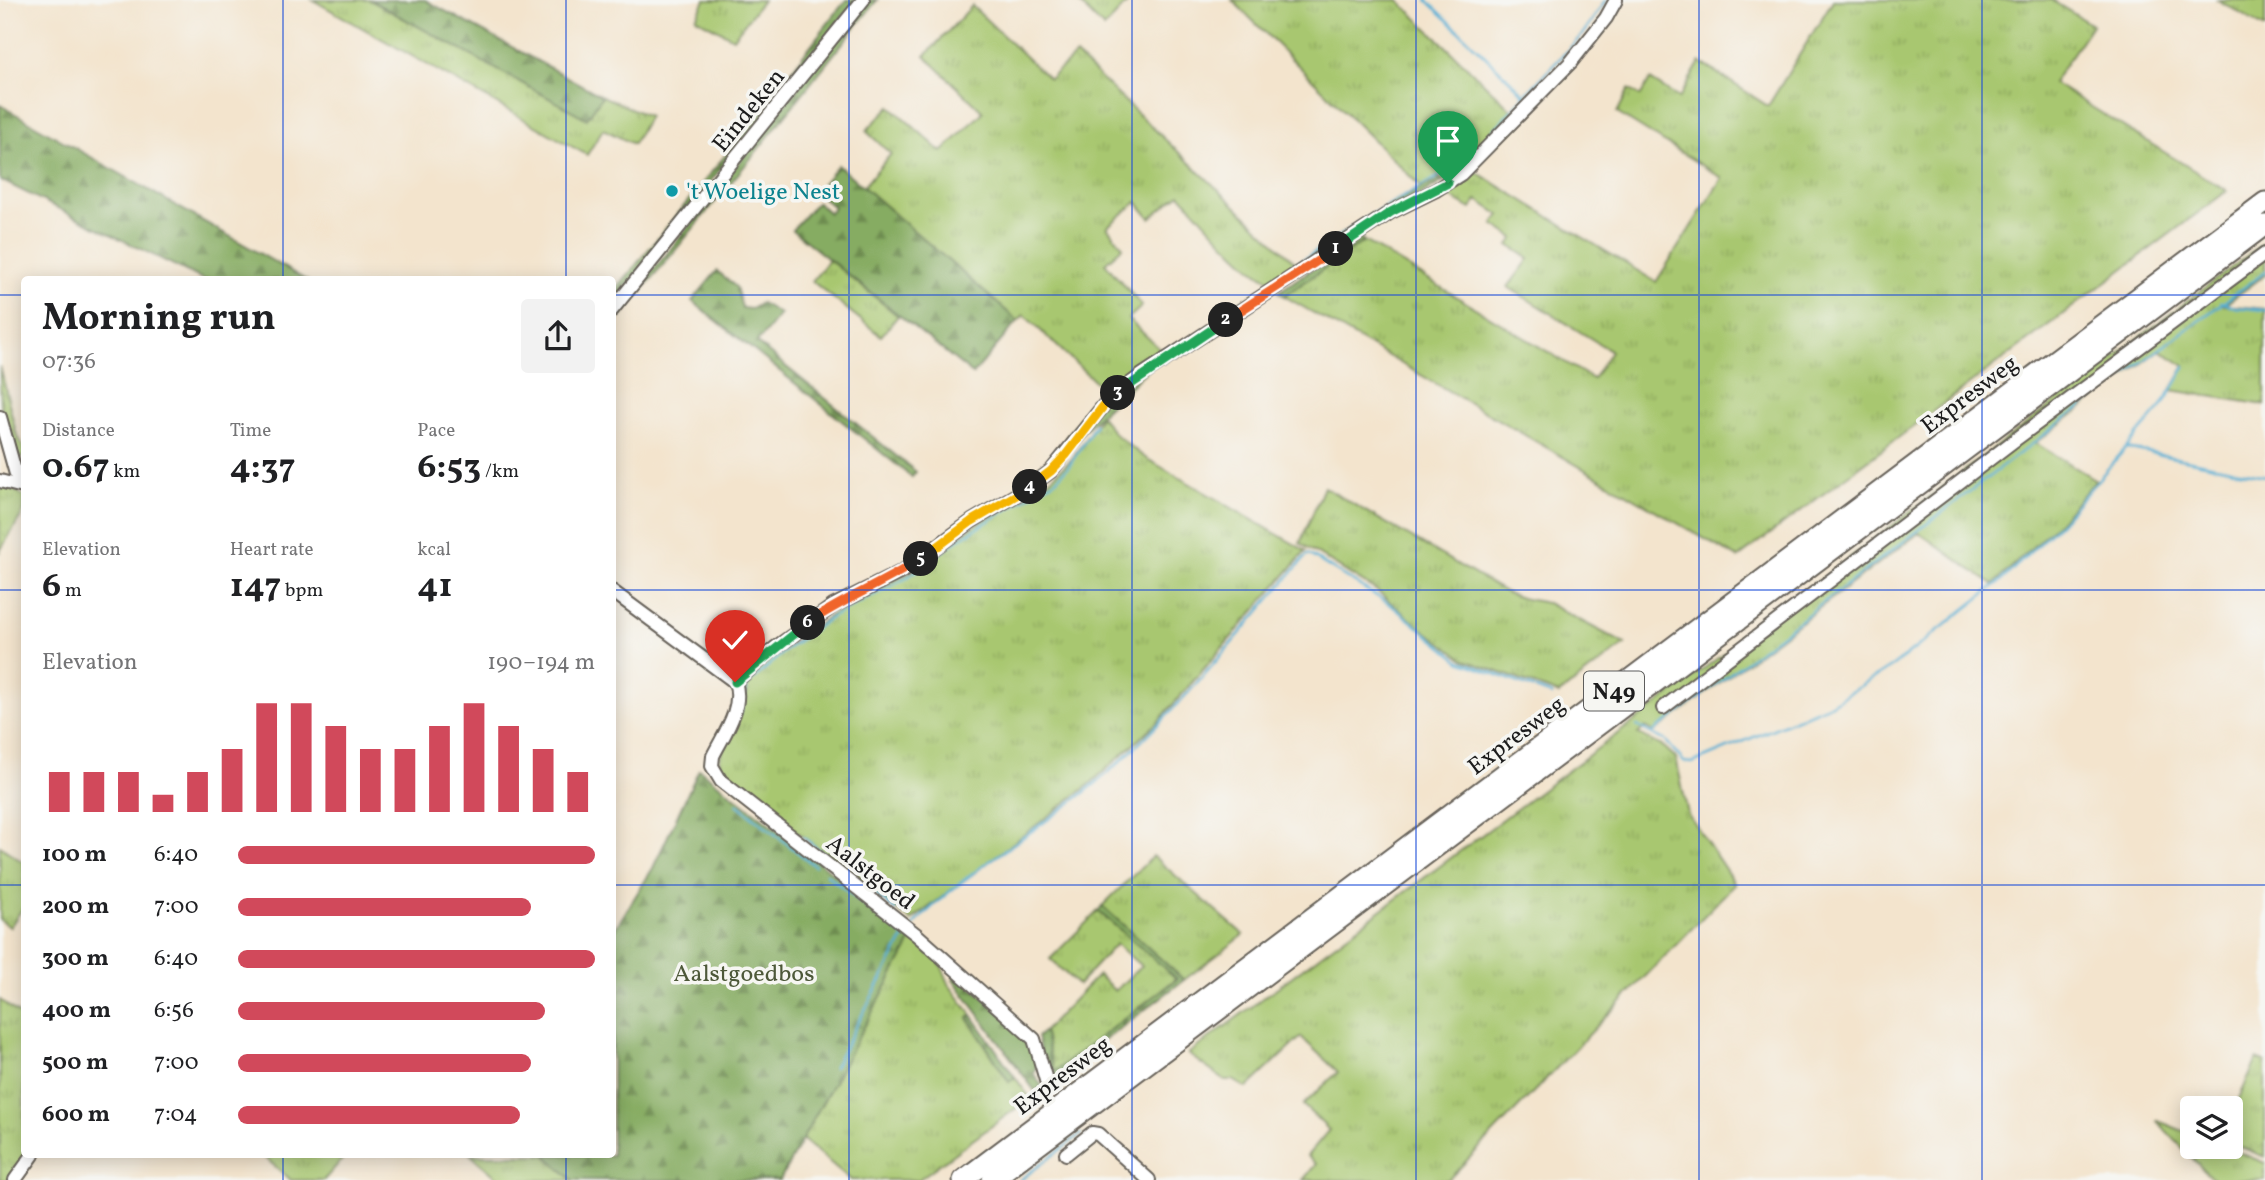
<!DOCTYPE html>
<meta charset="utf-8">
<style>
body{margin:0;font-family:Vollkorn,serif;background:#f2f2f2;color:#202124;height:100vh;display:flex;flex-direction:column;font-size:26px;white-space:nowrap}
*{box-sizing:border-box;margin:0}
p{font-size:23px;color:#757577}
.icon{flex:none;width:38px;height:38px;fill:none;stroke:currentColor;stroke-width:2;stroke-linecap:round;stroke-linejoin:round}
.map{position:relative;flex:1;overflow:hidden}
.side{position:absolute;left:21px;top:276px;width:595px;height:882px;display:flex;flex-direction:column;background:#fff;border-radius:7px;box-shadow:0 4px 18px #0003}
.side>*{flex:none}
.buttons{position:absolute;left:2180px;top:1096px;display:grid;gap:14px}
.buttons a{display:grid;place-items:center;width:63px;height:63px;border-radius:7px;background:#fff;box-shadow:0 4px 18px #0003;font-size:35px}
.pin{position:absolute;display:grid;place-items:center;width:60px;height:60px;color:#fff;margin:-72px -30px;border-radius:50% 50% 50% 0;rotate:-45deg;box-shadow:0 0 7px #0007}
.pin .icon{rotate:45deg}
.km{position:absolute;width:35px;height:35px;margin:-18px;border-radius:50%;background:#222;color:#fff;font-size:19px;line-height:35px;text-align:center}
.round{display:grid;place-items:center;flex:none;width:74px;height:74px;border-radius:7px;background:#f2f2f2}
.overview{display:flex;align-items:center;justify-content:space-between;height:119px;padding:0 21px}
h1{font-size:38px;font-weight:700;line-height:52px}
.stats{display:grid;grid-template-columns:repeat(3,1fr);gap:10px;height:119px;padding:7px 21px}
.stats div{display:grid;align-content:center}
.stats b{font-size:35px;font-weight:700}
.stats small{font-size:19px;font-weight:400}
.stats p{font-size:19px}
.chart{height:196px;padding:14px 21px}
.chart p{display:flex;justify-content:space-between}
.chart svg{width:100%;height:126px;margin-top:7px;stroke:#d1495b;stroke-width:6}
ul{padding:0 21px;list-style:none;font-size:23px}
li{display:grid;grid-template-columns:112px 84px 1fr;align-items:center;height:52px}
li i{height:18px;border-radius:9px;background:#d1495b}
.map>svg:first-child{display:block}
.grass{fill:url(#grass-tufts);stroke:#627246;stroke-width:2}
.forest{fill:url(#forest-firs);stroke:#51643f;stroke-width:2}
.lines{fill:none;stroke-linecap:round;stroke-linejoin:round}
.stream{stroke:#56afd4;stroke-width:2.5}
.minor-casing{stroke:#67625a;stroke-width:16}
.highway-casing{stroke:#67625a;stroke-width:23}
.minor{stroke:#fff;stroke-width:12}
.highway{stroke:#fff;stroke-width:19}
.split-1-casing{stroke:#fff;stroke-width:14}
.split-2-casing{stroke:#fff;stroke-width:14}
.split-3-casing{stroke:#fff;stroke-width:14}
.split-4-casing{stroke:#fff;stroke-width:14}
.split-5-casing{stroke:#fff;stroke-width:14}
.split-6-casing{stroke:#fff;stroke-width:14}
.split-7-casing{stroke:#fff;stroke-width:14}
.split-1{stroke:#22a559;stroke-width:9}
.split-2{stroke:#f0652b;stroke-width:9}
.split-3{stroke:#22a559;stroke-width:9}
.split-4{stroke:#f5b400;stroke-width:9}
.split-5{stroke:#f5b400;stroke-width:9}
.split-6{stroke:#f0652b;stroke-width:9}
.split-7{stroke:#22a559;stroke-width:9}
.grid{fill:none;stroke:#1d4ed8;stroke-width:2;stroke-opacity:0.55}
.culture-dot{fill:#0f9aa8;stroke:#f6f6f2;stroke-width:2.5}
.labels{text-anchor:middle;stroke-width:7;stroke-linejoin:round;paint-order:stroke}
.shield{fill:#f6f6f2;stroke:#5d5d5c;stroke-width:2}
.shield-label{font-size:23px;font-weight:bold;fill:#1c1c1c}
.street-label{font-size:24px;fill:#1c1c1c;stroke:#f6f6f2}
.culture-label{font-size:24px;fill:#0d838f;stroke:#f6f6f2;text-anchor:start}
.park-label{font-size:24px;fill:#4d5839;stroke:#f6f6f2}
</style>
<div class="map">
<svg width="2265" height="1180" viewBox="0 0 2265 1180">
<defs>
<pattern id="grass-tufts" width="24" height="20" patternUnits="userSpaceOnUse" patternTransform="scale(1.75)"><rect width="24" height="20" fill="#a8c76f"/><path d="M3 7l-1-3M5 7V3M7 7l1-3M15 17l-1-3M17 17v-4M19 17l1-3" fill="none" stroke="#90aa60"/></pattern>
<pattern id="forest-firs" width="22" height="20" patternUnits="userSpaceOnUse" patternTransform="scale(1.75)"><rect width="22" height="20" fill="#86ac62"/><path d="M5 1l3.5 6h-7zM16 11l3.5 6h-7z" fill="#6d8b50"/></pattern>
</defs>
<rect width="100%" height="100%" fill="#f6f6f2"/>
<filter id="ink" filterUnits="userSpaceOnUse"><feTurbulence type="fractalNoise" baseFrequency=".0143" numOctaves="2"/><feDisplacementMap in="SourceGraphic" scale="14" xChannelSelector="R" yChannelSelector="G"/><feConvolveMatrix kernelMatrix="1 2 1 2 8 2 1 2 1" color-interpolation-filters="sRGB"/></filter>
<filter id="wash" filterUnits="userSpaceOnUse"><feTurbulence type="fractalNoise" baseFrequency=".00686" numOctaves="4" result="noise"/><feDisplacementMap in="SourceGraphic" scale="28" xChannelSelector="R" yChannelSelector="G"/><feGaussianBlur stdDeviation="1.57" result="paint"/><feColorMatrix in="noise" values="0 0 0 0 0 0 0 0 0 0 0 0 0 0 0 0 0 1.4 0 .05"/><feComposite in="paint" operator="in"/></filter>
<g filter="url(#wash)">
<rect width="100%" height="100%" fill="#f3e4cd"/>
<path class="grass" d="M313 0H370L587 118 602 96 649 116 633 144 603 129 587 155Z
M705 0H763L733 38 696 18Z
M1076 0H1130L1104 28Z
M1232 0H1398L1515 113 1473 157 1442 182 1439 178 1422 188Z
M1833 0H2051L2092 25 2053 83 2227 191 1738 558 1284 296 1364 241 1593 379 1611 351 1508 287 1529 259 1509 245 1514 238 1493 224 1500 215 1477 200 1471 209 1443 193 1473 170 1656 282 1722 178 1617 113 1629 89 1640 96 1650 80 1679 98 1700 62 1768 106Z
M2218 0H2265V28Z
M972 6 1049 79 1076 55 1298 265 1285 277 1275 282C1248 275 1200 215 1180 194L1150 218 1137 202 1107 227 1123 247 1105 263 1142 306 1128 319 1160 349 1103 389 1024 315 1018 321 863 187 891 154 866 131 890 106 942 152 983 112 925 56Z
M2265 242V275L2224 305 2265 309V405L2171 390 2185 366 2160 350 2035 443 2096 480 2056 525 1993 585 1919 533 1654 732 1645 727 1638 734 1664 747 1676 758 1688 814 1735 884 1448 1180H1303L1316 1164 1307 1156 1329 1130 1303 1105 1338 1072 1301 1037 1247 1088 1233 1080H1224L1188 1054 1656 705Z
M829 260 898 316 881 336 812 281Z
M0 366 16 432 24 449V457L19 459C0 438 0 393 0 366Z
M1101 416 1116 435 1144 457 1306 551 1158 722 1089 785 911 921 720 772C715 748 738 726 743 702 745 692 743 685 748 675L836 611 910 572 973 526 1040 488 1071 460Z
M0 486 18 492 24 497V511L0 551Z
M1324 487 1507 593 1521 598 1547 603 1625 644 1559 694 1465 660 1421 628 1377 591 1300 543Z
M0 846 24 863V906L10 927 0 920Z
M1153 856 1244 935 1184 980 1102 906Z
M1098 911 1177 978 1054 1073 1044 1031 1098 975 1115 991 1141 966 1116 944 1078 985 1050 959Z
M914 936 939 960 950 986 972 1015 968 1018 1009 1082 1015 1077 1030 1098 918 1180H851L802 1139Z
M0 1000 24 1018V1155H29L10 1180H0Z
M2257 1059 2265 1062V1157L2231 1143V1116Z
M2156 1120 2193 1135V1146H2223L2265 1163V1180H2213Z
M262 1155H346L324 1180H291Z
M471 1155H545L573 1180H500Z"/>
<path class="forest" d="M370 0H425L602 96 587 119Z
M846 0H856L613 303V293L728 152Z
M868 0H877L752 157 613 326V317L664 257Z
M0 105 306 280H204L0 180Z
M838 165 1018 321 973 374 792 230 817 202 829 213 834 207 816 192Z
M1439 178 1442 182 1285 277C1330 235 1386 208 1439 178Z
M1360 237 1364 241 1284 296 1278 292Z
M717 271 736 287 742 308 751 309 761 303 780 314 757 343 916 472 912 477 692 301Z
M1160 349 1164 354 1072 442 1066 438 1103 389Z
M699 769 914 936 780 1180H573L545 1155H612L613 932 653 868Z
M1102 906 1184 980 1048 1083 1037 1037 1044 1031 1054 1072 1177 979 1098 911Z
M958 974 1031 1041 1038 1063 1033 1073 1042 1086 1035 1091 953 979Z
M972 1015 1015 1077 1009 1082 968 1018Z"/>
<g class="lines">
<path class="stream" d="M1427 0 1525 95 1582 35 1606 0
M1275 278 1371 215 1457 166 1477 149 1525 95
M2221 302 2235 307 2265 310
M2126 448 2265 476
M740 714 747 685 788 648 832 617 905 579 956 541 1056 480 1069 466 1095 425
M1637 726 1666 741 1684 762 1692 763 1828 706 1893 666 2002 580 2061 522 2161 408 2185 367
M1652 733 2078 409 2265 272
M737 804 815 866
M803 837 824 854
M832 860 895 910
M826 874 904 936
M912 927C963 872 1039 831 1097 782 1176 715 1240 632 1308 554L1391 605 1460 661 1552 695
M834 1067 907 932
M1020 1180 1081 1134"/>
</g>
</g>
<g filter="url(#ink)">
<g class="lines">
<g class="minor-casing">
<path id="minor" d="M612 310 863 0
M0 417 19 485
M0 481 23 487
M612 591 735 682
M735 682 775 648 833 606 903 571 972 521 1028 488 1051 471 1108 400 1142 375 1391 212 1436 190 1461 174 1571 62 1606 18 1616 0
M735 682C744 707 724 734 713 756L712 766 721 781 917 935 1034 1039 1048 1087
M1663 708 2015 440 2265 254
M1066 1154 1092 1133 1098 1134 1149 1180
M15 1180 33 1155"/>
</g>
<g class="highway-casing">
<path id="highway" d="M963 1180 2265 202
M992 1180 2265 225"/>
</g>
<use href="#minor" class="minor"/>
<use href="#highway" class="highway"/>
</g>
</g>
<g class="lines" filter="url(#ink)">
<g class="split-1-casing">
<path id="split-1" d="M1336 249 1391 212 1448 183"/>
</g>
<g class="split-2-casing">
<path id="split-2" d="M1226 320 1336 249"/>
</g>
<g class="split-3-casing">
<path id="split-3" d="M1118 393 1226 320"/>
</g>
<g class="split-4-casing">
<path id="split-4" d="M1030 487 1051 471 1066 455 1108 400 1118 393"/>
</g>
<g class="split-5-casing">
<path id="split-5" d="M921 559 972 521 1030 487"/>
</g>
<g class="split-6-casing">
<path id="split-6" d="M808 623C844 598 884 583 921 559"/>
</g>
<g class="split-7-casing">
<path id="split-7" d="M735 682 808 623"/>
</g>
<use href="#split-1" class="split-1"/>
<use href="#split-2" class="split-2"/>
<use href="#split-3" class="split-3"/>
<use href="#split-4" class="split-4"/>
<use href="#split-5" class="split-5"/>
<use href="#split-6" class="split-6"/>
<use href="#split-7" class="split-7"/>
</g>
<path class="grid" d="M283 0V280M566 0V280M849 0V1180M1132 0V1180M1416 0V1180M1699 0V1180M1982 0V1180M0 295H24M612 295H2265M0 590H24M612 590H2265M0 885H24M612 885H2265M283 1155V1180M566 1155V1180"/>
<circle class="culture-dot" cx="672" cy="191" r="7"/>
<g class="labels">
<rect class="shield" x="1584" y="671.5" width="60" height="39" rx="5"/>
<g class="shield-label">
<text x="1614" y="699">N49</text>
</g>
<g class="street-label">
<text transform="translate(748 110) rotate(-51)" y="8">Eindeken</text>
<text transform="translate(1969 394) rotate(-37)" y="8">Expresweg</text>
<text transform="translate(1516 735) rotate(-37)" y="8">Expresweg</text>
<text transform="translate(871 872) rotate(38)" y="8">Aalstgoed</text>
<text transform="translate(1062 1075) rotate(-37)" y="8">Expresweg</text>
</g>
<g class="culture-label">
<text x="686" y="199">'t Woelige Nest</text>
</g>
<g class="park-label">
<text x="744" y="981">Aalstgoedbos</text>
</g>
</g>
</svg>
<div class="buttons">
<a><svg class="icon" aria-label="layers" viewBox="0 0 24 24"><path d="M12 4l9 5-9 5-9-5zM3 14l9 5 9-5"/></svg></a>
</div>
<div class="pin" style="left:1448px;top:183px;background:#1e9e55"><svg class="icon" aria-label="arrive" viewBox="0 0 24 24"><path d="M6 21V4h12l-3 4 3 4H6"/></svg></div>
<div class="pin" style="left:735px;top:682px;background:#d93025"><svg class="icon" aria-label="check" viewBox="0 0 24 24"><path d="M5 12l5 5 9-10"/></svg></div>
<b class="km" style="left:1336px;top:249px">1</b>
<b class="km" style="left:1226px;top:320px">2</b>
<b class="km" style="left:1118px;top:393px">3</b>
<b class="km" style="left:1030px;top:487px">4</b>
<b class="km" style="left:921px;top:559px">5</b>
<b class="km" style="left:808px;top:623px">6</b>
<section class="side">
<div class="overview"><div><h1>Morning run</h1><p>07:36</p></div><a class="round"><svg class="icon" aria-label="share" viewBox="0 0 24 24"><path d="M12 15V3M7 8l5-5 5 5M5 13v7h14v-7"/></svg></a></div>
<div class="stats">
<div><p>Distance</p><b>0.67<small> km</small></b></div>
<div><p>Time</p><b>4:37</b></div>
<div><p>Pace</p><b>6:53<small> /km</small></b></div>
</div>
<div class="stats">
<div><p>Elevation</p><b>6<small> m</small></b></div>
<div><p>Heart rate</p><b>147<small> bpm</small></b></div>
<div><p>kcal</p><b>41</b></div>
</div>
<div class="chart"><p><span>Elevation</span>190–194 m</p>
<svg viewBox="0 0 160 44" preserveAspectRatio="none"><path d="M5 44V30M15 44V30M25 44V30M35 44V38M45 44V30M55 44V22M65 44V6M75 44V6M85 44V14M95 44V22M105 44V22M115 44V14M125 44V6M135 44V14M145 44V22M155 44V30"/></svg>
</div>
<ul>
<li><b>100 m</b>6:40<i style="width:100%"></i></li>
<li><b>200 m</b>7:00<i style="width:82%"></i></li>
<li><b>300 m</b>6:40<i style="width:100%"></i></li>
<li><b>400 m</b>6:56<i style="width:86%"></i></li>
<li><b>500 m</b>7:00<i style="width:82%"></i></li>
<li><b>600 m</b>7:04<i style="width:79%"></i></li>
</ul>
</section>
</div>
